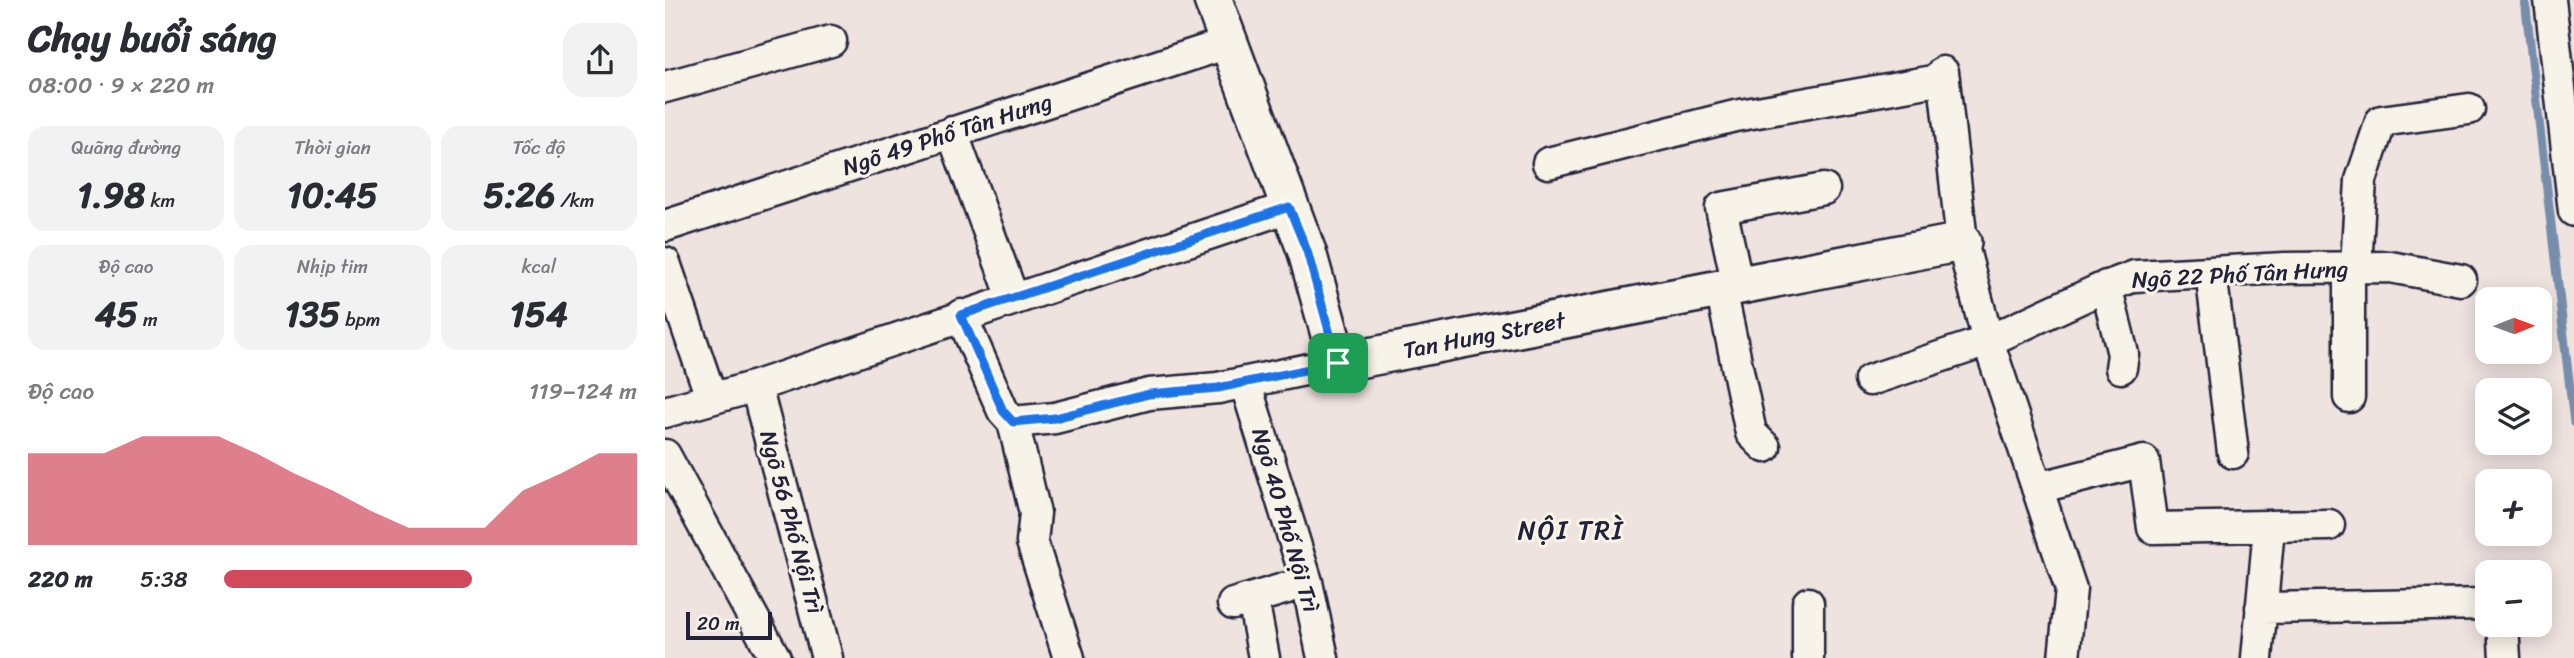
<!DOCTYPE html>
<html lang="vi">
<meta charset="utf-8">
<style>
body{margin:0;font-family:Sriracha,sans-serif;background:#f2f2f3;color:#2b2b33;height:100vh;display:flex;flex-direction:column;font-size:26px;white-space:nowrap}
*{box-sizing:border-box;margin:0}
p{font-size:23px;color:#7c7c81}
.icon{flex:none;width:38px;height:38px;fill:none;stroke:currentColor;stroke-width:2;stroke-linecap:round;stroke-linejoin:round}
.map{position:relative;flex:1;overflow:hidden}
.panel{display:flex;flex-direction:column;background:#fff;width:665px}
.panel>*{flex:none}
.needle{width:46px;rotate:89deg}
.buttons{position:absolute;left:1810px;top:287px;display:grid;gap:14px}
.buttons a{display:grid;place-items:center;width:77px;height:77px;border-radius:14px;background:#fff;box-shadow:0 4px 18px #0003;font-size:35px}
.scale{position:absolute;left:21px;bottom:18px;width:86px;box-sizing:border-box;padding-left:7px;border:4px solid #22223b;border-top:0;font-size:19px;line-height:24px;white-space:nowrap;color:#22223b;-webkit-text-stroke:5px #f7f3e8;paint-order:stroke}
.pin{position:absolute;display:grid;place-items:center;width:60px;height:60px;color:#fff;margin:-30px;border-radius:14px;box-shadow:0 4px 10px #0006}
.round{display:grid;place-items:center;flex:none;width:74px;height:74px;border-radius:21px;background:#f2f2f3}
.headline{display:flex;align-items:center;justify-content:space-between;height:119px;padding:0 28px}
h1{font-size:38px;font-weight:700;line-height:52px}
.figures{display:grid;grid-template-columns:repeat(3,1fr);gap:10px;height:119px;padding:7px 28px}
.figures div{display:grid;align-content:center;border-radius:18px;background:#f2f2f3;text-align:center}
.figures b{font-size:35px;font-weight:700}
.figures small{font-size:19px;font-weight:400}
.figures p{font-size:19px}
.chart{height:196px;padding:14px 28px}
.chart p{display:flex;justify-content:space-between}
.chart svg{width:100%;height:126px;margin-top:7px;fill:#d1495b;opacity:.7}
ul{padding:0 28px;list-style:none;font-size:23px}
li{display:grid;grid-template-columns:112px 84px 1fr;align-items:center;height:52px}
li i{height:18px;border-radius:9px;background:#d1495b}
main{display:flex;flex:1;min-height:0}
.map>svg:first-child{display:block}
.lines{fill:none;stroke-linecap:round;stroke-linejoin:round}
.stream{stroke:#768eac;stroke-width:9}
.minor-casing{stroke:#22223b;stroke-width:35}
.tertiary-casing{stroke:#22223b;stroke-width:42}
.minor{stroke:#f7f3e8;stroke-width:30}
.tertiary{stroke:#f7f3e8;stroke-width:37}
.route-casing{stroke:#fff;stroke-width:14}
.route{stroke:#1a73e8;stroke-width:9}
.labels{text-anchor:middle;stroke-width:6;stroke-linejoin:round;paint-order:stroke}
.street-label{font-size:23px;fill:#22223b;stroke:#f7f3e8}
.quarter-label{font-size:26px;letter-spacing:2px;fill:#22223b;stroke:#f7f3e8}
</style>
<main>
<section class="panel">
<div class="headline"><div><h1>Chạy buổi sáng</h1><p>08:00 · 9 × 220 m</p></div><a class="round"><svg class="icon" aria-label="share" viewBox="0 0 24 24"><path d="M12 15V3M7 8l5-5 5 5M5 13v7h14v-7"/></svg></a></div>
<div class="figures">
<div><p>Quãng đường</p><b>1.98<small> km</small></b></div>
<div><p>Thời gian</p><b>10:45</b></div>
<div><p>Tốc độ</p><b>5:26<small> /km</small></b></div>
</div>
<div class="figures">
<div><p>Độ cao</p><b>45<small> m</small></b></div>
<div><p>Nhịp tim</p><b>135<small> bpm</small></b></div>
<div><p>kcal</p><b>154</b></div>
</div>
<div class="chart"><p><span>Độ cao</span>119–124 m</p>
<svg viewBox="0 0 160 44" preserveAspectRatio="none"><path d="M0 44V12L10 12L20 12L30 6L40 6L50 6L60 12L70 19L80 25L90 32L100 38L110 38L120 38L130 25L140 19L150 12L160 12V44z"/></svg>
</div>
<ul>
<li><b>220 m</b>5:38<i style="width:60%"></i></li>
</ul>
</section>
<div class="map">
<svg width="1909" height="658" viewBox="0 0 1909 658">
<rect width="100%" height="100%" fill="#efe3e0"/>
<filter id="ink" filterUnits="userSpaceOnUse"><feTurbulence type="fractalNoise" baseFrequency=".0143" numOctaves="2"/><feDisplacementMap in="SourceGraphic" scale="14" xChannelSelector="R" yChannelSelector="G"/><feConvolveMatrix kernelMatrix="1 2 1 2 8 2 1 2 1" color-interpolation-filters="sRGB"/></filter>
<g filter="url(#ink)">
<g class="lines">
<path class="stream" d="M1860 0 1909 423"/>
<g class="minor-casing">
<path id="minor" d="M1885 0 1909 211
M1278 72 1297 242 1323 341 1406 589 1399 658
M0 87 166 41
M287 132 348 298
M883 163 1070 116 1279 79
M0 226 563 43
M0 263 46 397
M1691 268 1696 180 1716 121 1804 109
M1546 272 1568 453
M1073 286 1056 208 1159 189
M1441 286 1458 354 1456 368
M1056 289 1086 433 1100 447
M296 315 338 411 348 422 370 513 367 542 404 658
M1205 380 1323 341 1435 289 1470 276 1620 268 1725 267 1796 280
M580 382 642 582 658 658
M91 386 162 658
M1684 397V268
M0 412 91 386 624 207
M348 422 390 418 484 394 553 388 673 363
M0 455 110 658
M1372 488 1479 461 1488 528 1664 525
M568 604 642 582
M1596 608 1822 604
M591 615 599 658
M1838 625 1840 658
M1143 658V603
M1592 658 1604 528"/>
</g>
<g class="tertiary-casing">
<path id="tertiary" d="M548 0 642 252 673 363 1297 242"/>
</g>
<use href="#minor" class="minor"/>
<use href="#tertiary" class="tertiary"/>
</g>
</g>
<g class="lines" filter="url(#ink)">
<g class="route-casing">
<path id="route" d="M624 207 642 251 673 363 553 388 484 394 390 418 348 422 338 411 296 315Z"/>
</g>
<use href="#route" class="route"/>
</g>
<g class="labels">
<g class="street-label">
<text transform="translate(282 134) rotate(-18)" y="8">Ngõ 49 Phố Tân Hưng</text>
<text transform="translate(1575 274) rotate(-3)" y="8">Ngõ 22 Phố Tân Hưng</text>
<text transform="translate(819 335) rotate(-11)" y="8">Tan Hung Street</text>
<text transform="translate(621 520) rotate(74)" y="8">Ngõ 40 Phố Nội Trì</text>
<text transform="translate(127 522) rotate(75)" y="8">Ngõ 56 Phố Nội Trì</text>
</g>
<g class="quarter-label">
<text x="906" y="539">NỘI TRÌ</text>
</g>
</g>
</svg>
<div class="buttons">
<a><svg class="needle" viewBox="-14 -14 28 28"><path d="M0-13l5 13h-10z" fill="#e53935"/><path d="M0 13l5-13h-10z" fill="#7c7c81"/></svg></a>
<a><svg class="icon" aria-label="layers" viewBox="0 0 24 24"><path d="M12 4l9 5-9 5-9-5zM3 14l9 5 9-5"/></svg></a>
<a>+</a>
<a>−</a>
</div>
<div class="scale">20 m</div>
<div class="pin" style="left:673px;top:363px;background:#1e9e55"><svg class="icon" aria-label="arrive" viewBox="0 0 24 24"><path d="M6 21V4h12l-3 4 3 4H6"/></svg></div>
</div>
</main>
